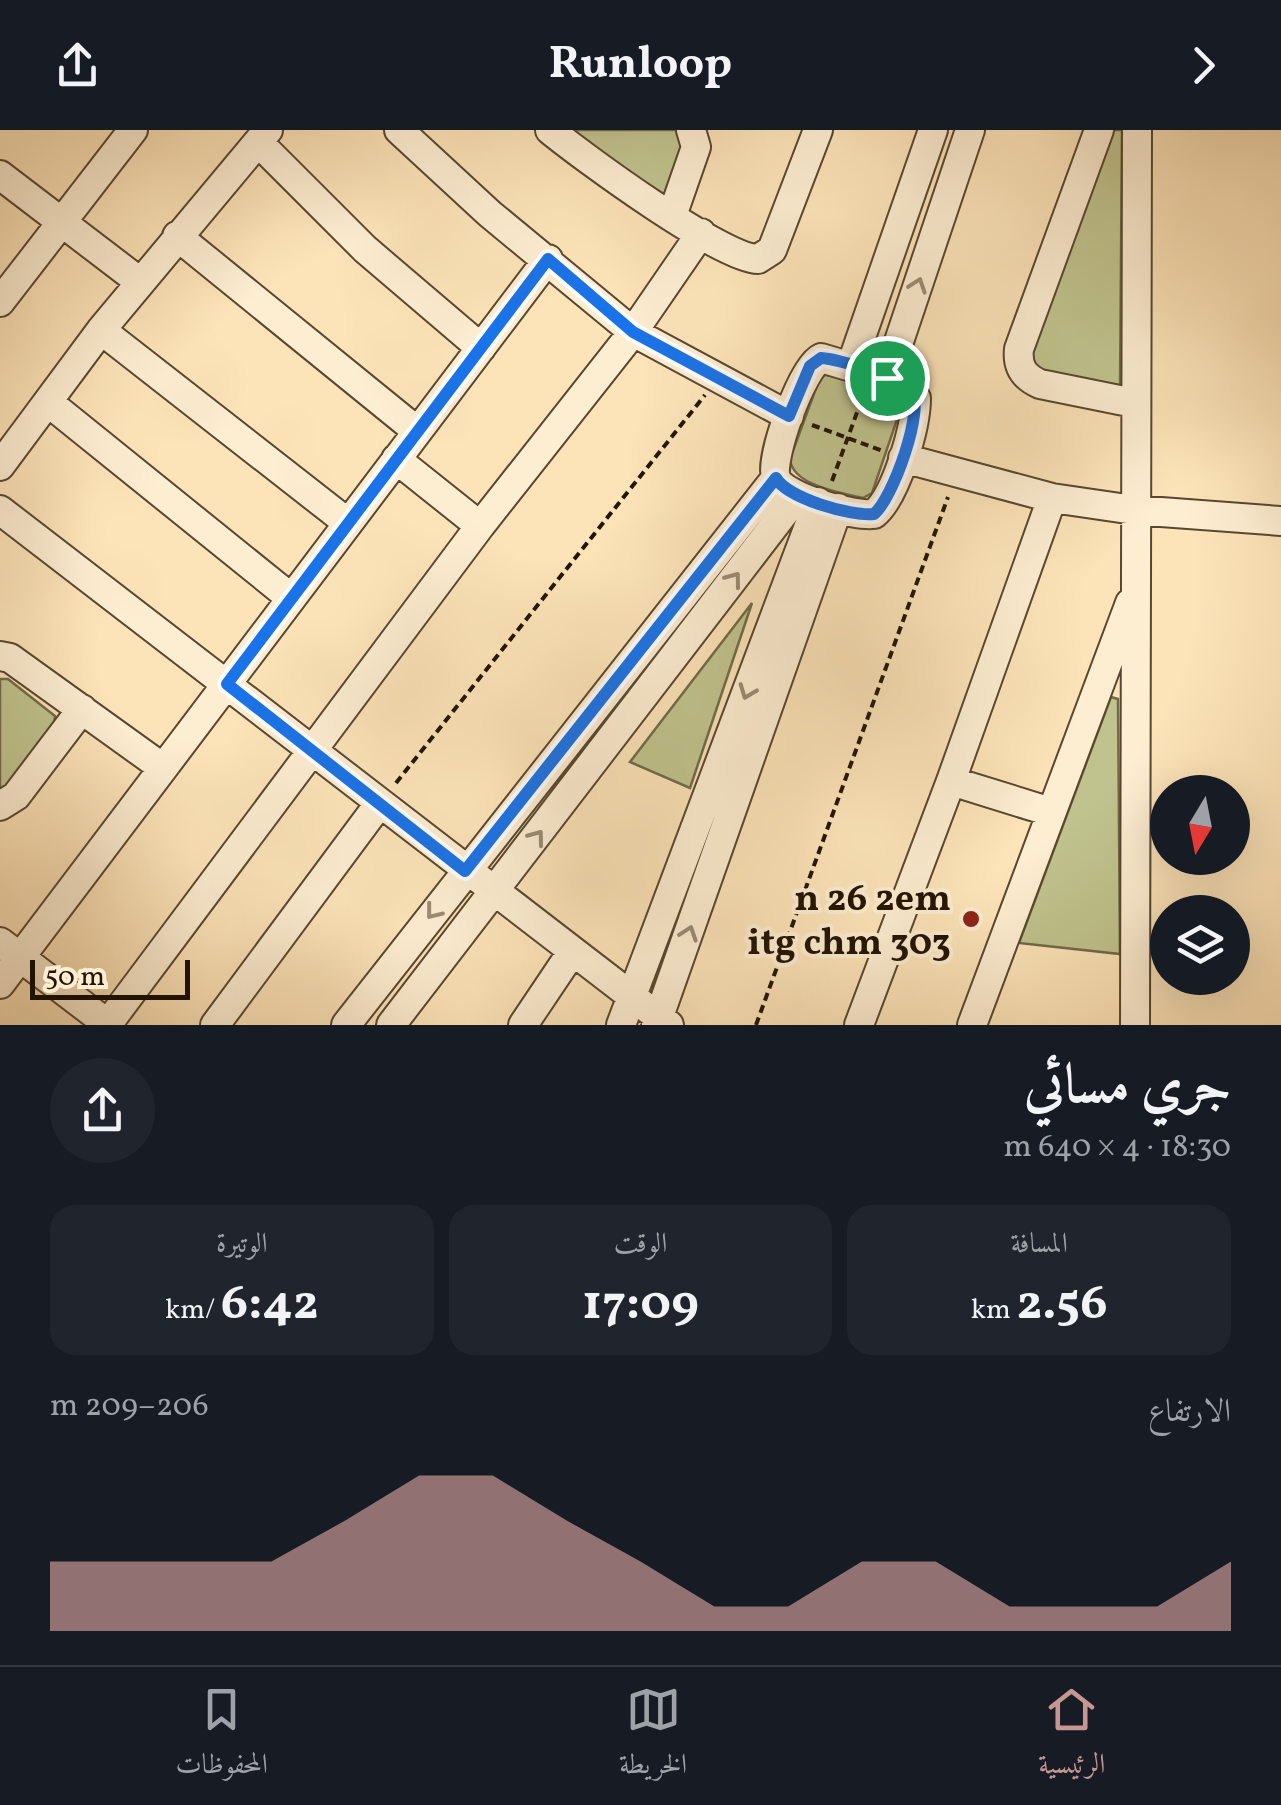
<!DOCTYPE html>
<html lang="ar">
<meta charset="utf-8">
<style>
body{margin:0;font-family:Vollkorn,Amiri,serif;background:#20242c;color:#f1f3f6;direction:rtl;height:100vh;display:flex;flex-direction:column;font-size:38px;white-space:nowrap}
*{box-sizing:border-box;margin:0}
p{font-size:32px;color:#9ea1a6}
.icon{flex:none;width:55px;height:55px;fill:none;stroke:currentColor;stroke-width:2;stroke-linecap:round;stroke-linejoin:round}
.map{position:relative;height:895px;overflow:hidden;direction:ltr}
.details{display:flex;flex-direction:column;background:#171b24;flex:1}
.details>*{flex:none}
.needle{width:65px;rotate:190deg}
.fabs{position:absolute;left:1150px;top:645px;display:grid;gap:20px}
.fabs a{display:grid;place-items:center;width:100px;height:100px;border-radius:50%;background:#171b24;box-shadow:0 10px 40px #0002;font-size:50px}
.scale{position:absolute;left:30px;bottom:25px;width:160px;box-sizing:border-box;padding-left:10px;border:5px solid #221303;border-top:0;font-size:28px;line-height:35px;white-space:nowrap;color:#221303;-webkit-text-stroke:8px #fdedd1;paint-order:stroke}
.pin{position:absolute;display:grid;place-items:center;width:85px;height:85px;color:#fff;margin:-42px;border:5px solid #fff;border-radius:50%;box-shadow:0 2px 10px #0007}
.round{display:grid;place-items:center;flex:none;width:105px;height:105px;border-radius:52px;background:#20242c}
.summary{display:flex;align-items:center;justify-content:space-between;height:170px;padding:0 50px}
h1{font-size:55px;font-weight:700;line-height:75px}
.stats{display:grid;grid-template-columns:repeat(3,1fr);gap:15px;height:170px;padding:10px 50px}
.stats div{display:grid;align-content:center;border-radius:25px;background:#20242c;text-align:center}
.stats b{font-size:50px;font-weight:700}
.stats small{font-size:28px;font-weight:400}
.stats p{font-size:28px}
.chart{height:280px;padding:20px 50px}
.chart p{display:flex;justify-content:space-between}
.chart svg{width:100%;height:180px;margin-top:10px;fill:#c59692;opacity:.7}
header{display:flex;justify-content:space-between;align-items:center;height:130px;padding:0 50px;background:#171b24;font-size:45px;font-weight:700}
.menu{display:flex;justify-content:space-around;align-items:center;height:140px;border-top:2px solid #363941;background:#171b24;font-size:28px;color:#9ea1a6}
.menu a{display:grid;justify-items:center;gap:5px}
.menu .on{color:#c59692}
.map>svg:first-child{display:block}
.green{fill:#c0c38e;stroke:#716b48;stroke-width:2.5}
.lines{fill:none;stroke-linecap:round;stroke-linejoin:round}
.minor-casing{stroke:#584730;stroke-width:32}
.path{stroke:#221303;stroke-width:4;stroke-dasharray:8 5;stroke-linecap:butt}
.minor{stroke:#fdedd1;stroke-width:28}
.oneway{stroke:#9a8b74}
.route-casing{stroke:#fff;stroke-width:20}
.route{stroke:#1a73e8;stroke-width:12}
.poi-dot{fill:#8f2418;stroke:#fdedd1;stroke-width:4}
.labels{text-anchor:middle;stroke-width:8;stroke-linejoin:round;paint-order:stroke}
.poi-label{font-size:38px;font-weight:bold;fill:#221303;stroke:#fdedd1;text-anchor:end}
</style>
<header><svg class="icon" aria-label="forward" viewBox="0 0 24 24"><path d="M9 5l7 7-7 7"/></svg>Runloop<svg class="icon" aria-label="share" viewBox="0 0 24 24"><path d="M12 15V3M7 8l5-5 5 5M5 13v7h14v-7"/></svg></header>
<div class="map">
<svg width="1281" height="895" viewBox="0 0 1281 895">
<rect width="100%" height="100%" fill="#fce3b8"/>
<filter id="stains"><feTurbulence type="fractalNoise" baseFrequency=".002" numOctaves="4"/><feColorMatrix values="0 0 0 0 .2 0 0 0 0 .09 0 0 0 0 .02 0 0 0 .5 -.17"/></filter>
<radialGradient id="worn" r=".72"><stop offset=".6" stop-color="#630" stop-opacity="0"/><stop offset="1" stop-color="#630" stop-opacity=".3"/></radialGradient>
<path class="green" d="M563 0H677L689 10 668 74Z
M1113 0H1122L1120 258 1037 240 1031 228Z
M825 245H832L896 268 902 275 872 363 863 368C840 363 792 355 790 329L819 250Z
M752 473 690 658 630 632Z
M0 549H8L55 586 54 596 0 668Z
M1111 567 1118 569 1120 824 1019 813Z"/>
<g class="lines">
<g class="minor-casing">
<path id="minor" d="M399 0 490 84 633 202 789 286
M550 0C583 27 722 129 758 129L772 120 818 0
M1099 0 1019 219C1017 237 1024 247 1040 254L1134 273
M258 12 365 119 481 218
M0 45 140 152
M672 86 696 17 691 0
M177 106 417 301
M0 172 133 0
M101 200 348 393
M821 228 902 252 909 256 916 268C916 297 896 366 874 384 855 387 782 367 776 348 769 328 803 236 821 228Z
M851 236 933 0
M887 247 970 0
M48 272 291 468
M903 328 1052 368 1134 380 1281 391
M396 329 480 396
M0 336 101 200 268 0
M0 380 669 895
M0 526 10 528 163 638
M951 651 1051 682
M0 676 16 666 82 579
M0 812 109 895
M0 854 548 129
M107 895 480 396 633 202 701 103
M215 895 379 674
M346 895 776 348
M391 895 797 366
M523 895 572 822
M621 895 818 372
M656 895 838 378
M859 895 951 651 1052 368
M972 895 1130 473
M1135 895 1137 0"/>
</g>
<path class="path" d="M812 295 883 321
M832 351 863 266
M396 653 705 265
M756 895 948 367"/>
<use href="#minor" class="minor"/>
</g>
<defs><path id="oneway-chevron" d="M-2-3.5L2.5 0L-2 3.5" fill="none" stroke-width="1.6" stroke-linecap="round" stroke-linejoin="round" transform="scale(2.5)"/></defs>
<g class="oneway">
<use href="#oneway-chevron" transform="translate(918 155) rotate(-71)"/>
<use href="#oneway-chevron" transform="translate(734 449) rotate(-53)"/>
<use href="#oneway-chevron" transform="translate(747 562) rotate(111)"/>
<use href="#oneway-chevron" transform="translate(537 707) rotate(-53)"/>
<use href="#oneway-chevron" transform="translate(433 782) rotate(128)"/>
<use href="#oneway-chevron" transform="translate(689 803) rotate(-71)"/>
</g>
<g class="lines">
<g class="route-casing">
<path id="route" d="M548 129 633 202 789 286 810 236 821 228C837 229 902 248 911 259 926 278 892 370 874 384 852 387 787 368 776 348L465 741 227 554Z"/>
</g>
<use href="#route" class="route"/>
</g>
<circle class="poi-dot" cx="971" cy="789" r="10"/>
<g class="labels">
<g class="poi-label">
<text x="951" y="780">n 26 2em<tspan x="951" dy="44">itg chm 303</tspan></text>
</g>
</g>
<rect width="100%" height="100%" filter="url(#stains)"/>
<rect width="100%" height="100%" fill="url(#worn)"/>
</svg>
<div class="fabs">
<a><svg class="needle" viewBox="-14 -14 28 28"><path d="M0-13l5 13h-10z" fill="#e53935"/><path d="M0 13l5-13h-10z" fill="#9ea1a6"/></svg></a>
<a><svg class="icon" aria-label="layers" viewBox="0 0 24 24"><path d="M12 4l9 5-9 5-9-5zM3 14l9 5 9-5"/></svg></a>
</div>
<div class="scale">50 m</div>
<div class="pin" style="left:887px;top:248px;background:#1e9e55"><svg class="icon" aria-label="arrive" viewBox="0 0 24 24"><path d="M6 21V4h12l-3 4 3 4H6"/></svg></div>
</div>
<section class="details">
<div class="summary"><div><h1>جري مسائي</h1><p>18:30 · 4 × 640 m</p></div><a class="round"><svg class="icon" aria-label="share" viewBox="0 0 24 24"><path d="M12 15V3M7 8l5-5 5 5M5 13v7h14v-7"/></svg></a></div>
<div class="stats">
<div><p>المسافة</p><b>2.56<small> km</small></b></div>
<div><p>الوقت</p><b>17:09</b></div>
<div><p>الوتيرة</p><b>6:42<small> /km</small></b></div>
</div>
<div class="chart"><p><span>الارتفاع</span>206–209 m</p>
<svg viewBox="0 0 160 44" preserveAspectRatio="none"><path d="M0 44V27L10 27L20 27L30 27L40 17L50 6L60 6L70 17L80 27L90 38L100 38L110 27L120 27L130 38L140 38L150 38L160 27V44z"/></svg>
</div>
</section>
<nav class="menu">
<a class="on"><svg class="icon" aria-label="home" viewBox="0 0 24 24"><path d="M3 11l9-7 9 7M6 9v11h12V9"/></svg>الرئيسية</a>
<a><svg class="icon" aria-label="map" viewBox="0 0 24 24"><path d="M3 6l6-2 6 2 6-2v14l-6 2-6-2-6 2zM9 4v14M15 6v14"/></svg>الخريطة</a>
<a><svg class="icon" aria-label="saved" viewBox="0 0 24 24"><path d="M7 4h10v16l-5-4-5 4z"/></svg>المحفوظات</a>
</nav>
